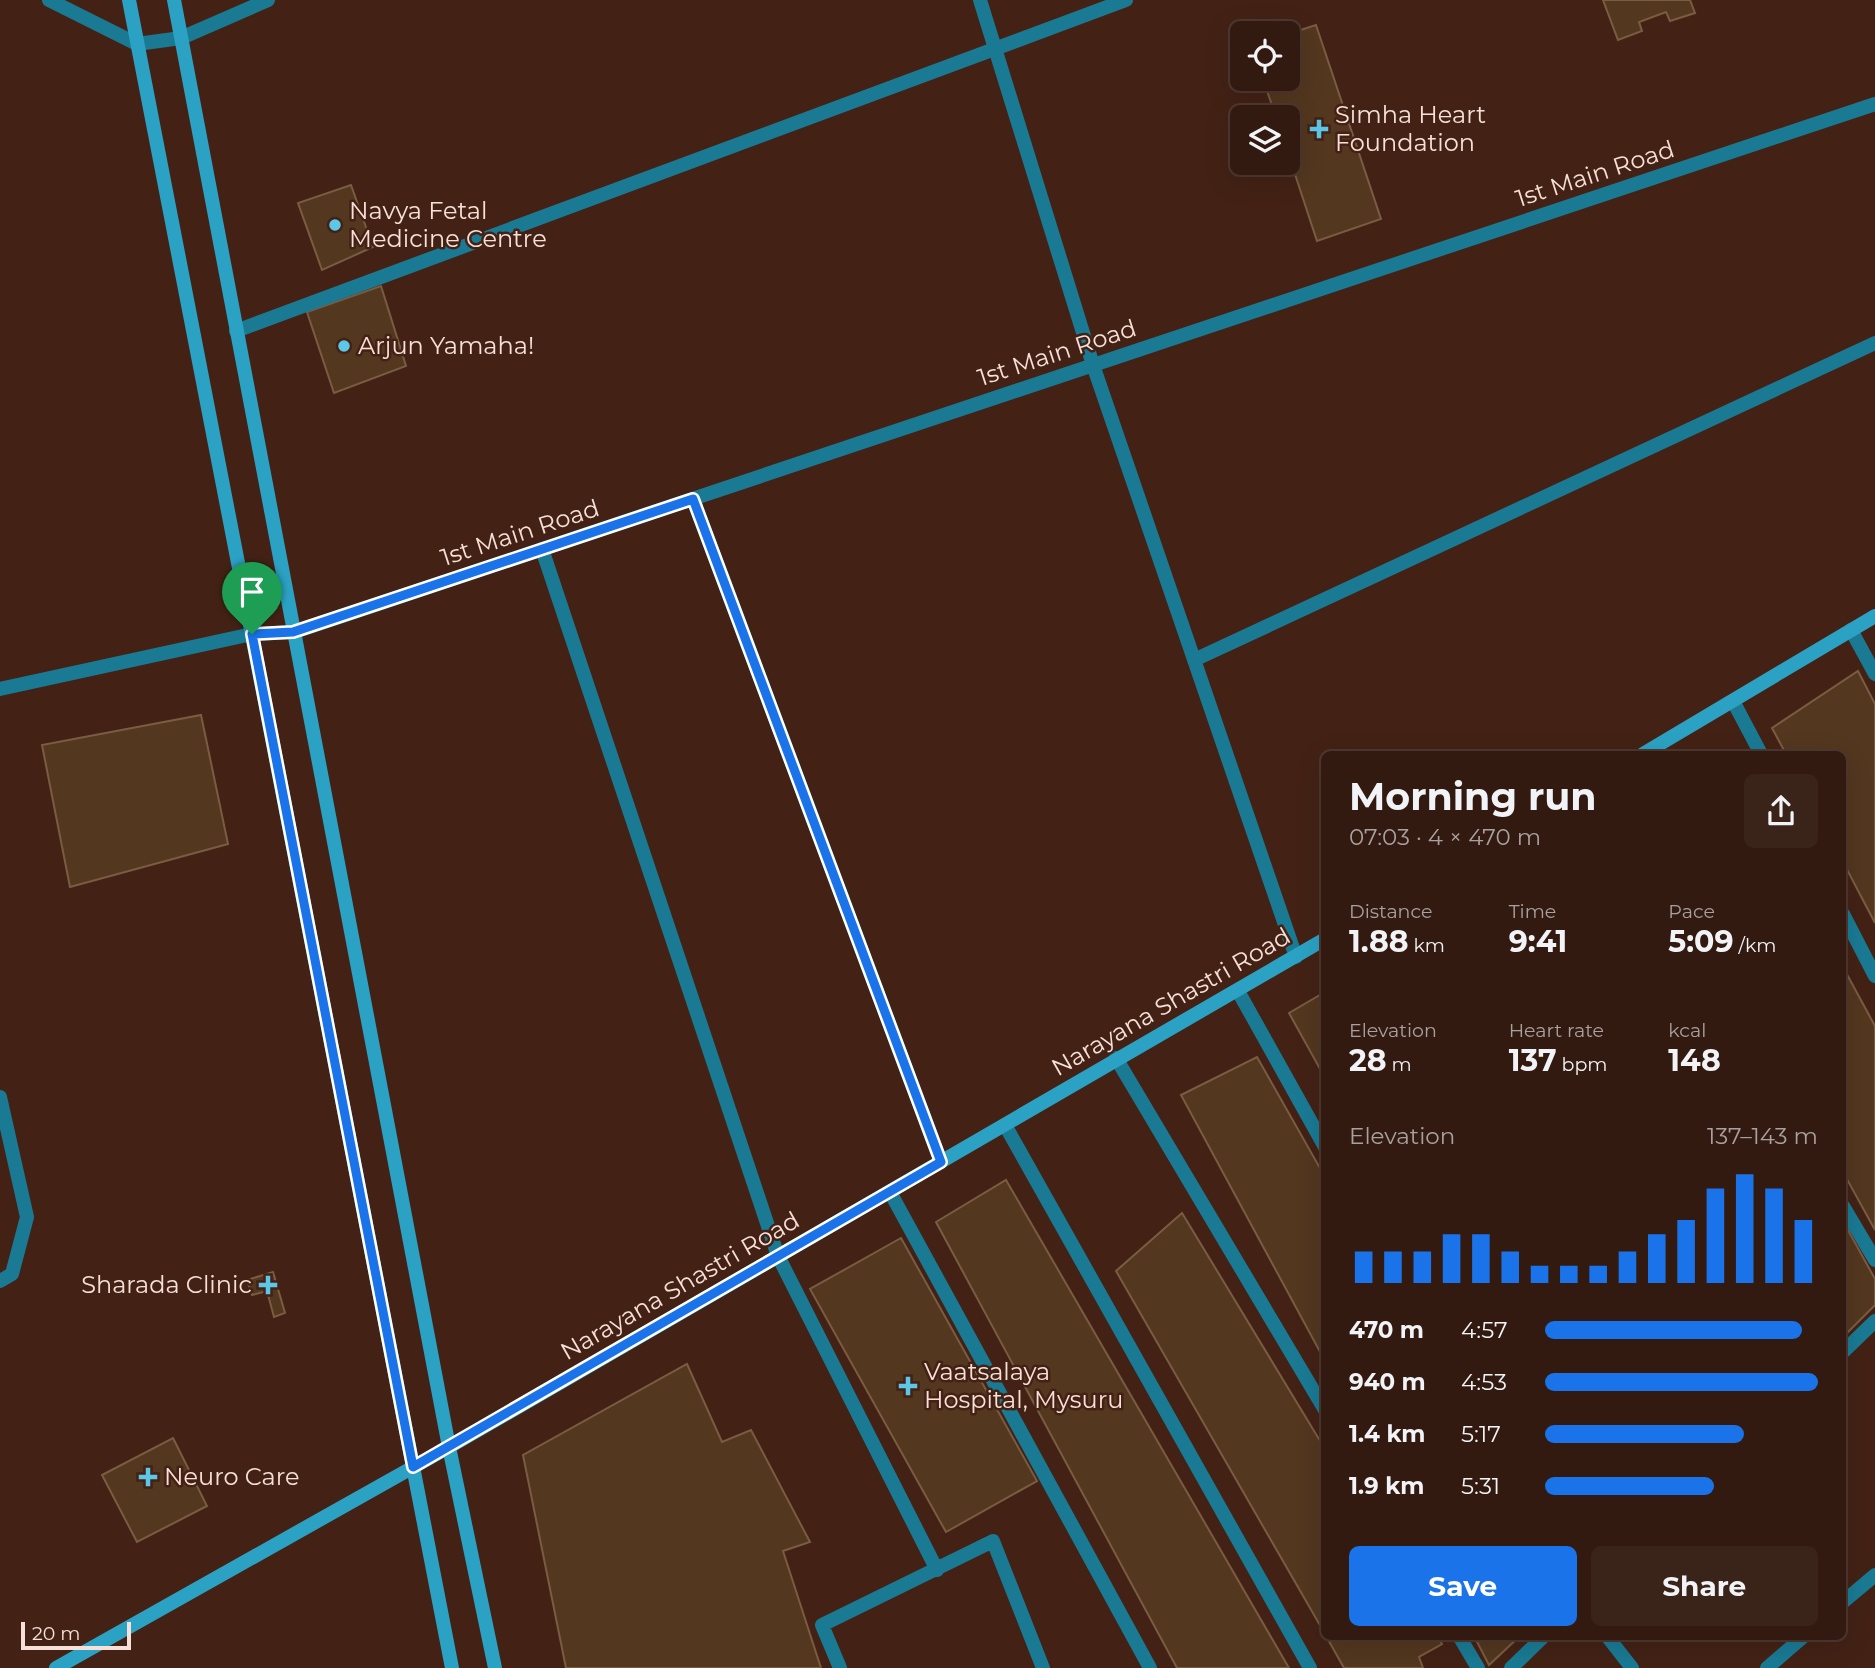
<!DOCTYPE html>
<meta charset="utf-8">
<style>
body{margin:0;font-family:Montserrat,sans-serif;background:#3a2319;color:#f1f3f6;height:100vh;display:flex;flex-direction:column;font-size:26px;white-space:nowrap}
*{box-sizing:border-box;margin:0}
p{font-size:23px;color:#a8a19f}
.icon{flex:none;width:38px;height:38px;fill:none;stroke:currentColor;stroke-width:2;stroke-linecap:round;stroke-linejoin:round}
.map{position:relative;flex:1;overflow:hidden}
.panel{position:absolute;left:1321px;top:751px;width:525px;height:889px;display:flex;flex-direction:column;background:#321a10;border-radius:10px;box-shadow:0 7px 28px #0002,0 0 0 2px #4d3830}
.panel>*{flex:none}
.fabs{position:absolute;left:1230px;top:21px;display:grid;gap:14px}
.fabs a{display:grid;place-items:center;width:70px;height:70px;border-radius:10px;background:#321a10;box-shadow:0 7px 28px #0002,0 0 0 2px #4d3830;font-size:35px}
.scale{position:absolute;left:21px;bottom:18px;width:110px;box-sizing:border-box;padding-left:7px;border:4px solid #f6e0d7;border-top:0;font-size:19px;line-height:24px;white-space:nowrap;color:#f6e0d7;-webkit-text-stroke:5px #432215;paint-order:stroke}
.pin{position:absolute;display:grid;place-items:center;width:60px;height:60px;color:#fff;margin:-72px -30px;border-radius:50% 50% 50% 0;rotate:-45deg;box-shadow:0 0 7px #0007}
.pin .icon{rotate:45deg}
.round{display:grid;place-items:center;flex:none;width:74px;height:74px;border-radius:10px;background:#3a2319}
.headline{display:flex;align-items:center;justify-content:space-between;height:119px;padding:0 28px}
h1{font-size:38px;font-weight:700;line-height:52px}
.figures{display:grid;grid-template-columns:repeat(3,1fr);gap:10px;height:119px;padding:7px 28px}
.figures div{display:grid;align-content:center}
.figures b{font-size:30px;font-weight:700}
.figures small{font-size:19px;font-weight:400}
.figures p{font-size:19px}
.chart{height:196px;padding:14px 28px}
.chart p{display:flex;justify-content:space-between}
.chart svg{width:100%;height:126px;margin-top:7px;stroke:#1a73e8;stroke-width:6}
.cta{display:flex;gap:14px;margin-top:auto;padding:14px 28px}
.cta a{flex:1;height:80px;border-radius:10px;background:#1a73e8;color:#fff;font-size:28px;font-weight:700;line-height:80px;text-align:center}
.cta a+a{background:#3a2319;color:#f1f3f6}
ul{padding:0 28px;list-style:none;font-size:23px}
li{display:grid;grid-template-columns:112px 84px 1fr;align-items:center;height:52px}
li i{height:18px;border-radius:9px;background:#1a73e8}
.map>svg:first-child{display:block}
.building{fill:#53371f;stroke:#7a5c42;stroke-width:2}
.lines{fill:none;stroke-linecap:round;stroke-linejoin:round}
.street{stroke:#1a7a94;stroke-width:14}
.secondary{stroke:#2ba2c4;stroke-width:14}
.route-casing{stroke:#fff;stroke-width:14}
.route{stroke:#1a73e8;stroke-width:9}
.poi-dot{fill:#5dc7e8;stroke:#432215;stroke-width:2.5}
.labels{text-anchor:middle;stroke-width:5;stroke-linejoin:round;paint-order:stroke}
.poi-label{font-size:24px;fill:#f6e0d7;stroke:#432215;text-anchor:start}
.street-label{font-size:24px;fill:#f6e0d7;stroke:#432215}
</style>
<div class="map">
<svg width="1875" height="1668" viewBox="0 0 1875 1668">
<rect width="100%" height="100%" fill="#432215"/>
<path class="building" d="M1603 0H1690L1695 13 1670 21 1666 12 1639 22 1642 31 1618 40Z
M1316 25 1381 219 1317 241 1288 153V117H1276L1263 79H1288V34Z
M351 185 373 247 322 270 298 203Z
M381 286 406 366 334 393 307 312Z
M1858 671 1875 704V923L1843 862V754H1786L1772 728Z
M201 715 228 844 70 887 42 745Z
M1843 967 1875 1026V1230L1843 1172Z
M1325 992V1078L1289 1013Z
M1257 1057 1325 1177V1361L1181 1095Z
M1006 1180 1289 1668H1177L936 1222Z
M1182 1213 1325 1449V1634L1116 1271Z
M1843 1221 1875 1279V1305L1843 1337Z
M901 1238 1037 1481 946 1532 810 1289Z
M273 1272 285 1313 274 1317 267 1291 252 1295 247 1280Z
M687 1364 722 1442 751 1430 810 1542 783 1551 821 1668H566L523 1455Z
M173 1438 207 1506 137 1542 102 1475Z
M1326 1636H1438L1442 1644 1419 1657 1423 1668H1344Z
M1474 1636H1520L1489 1665Z"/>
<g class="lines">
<path class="street" d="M49 0 137 44 181 38 268 0
M980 0 1093 365 1296 957
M236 331 1126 0
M693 499 941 1162
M542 549 778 1256 937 1570
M1851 630 1875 674
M1194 660 1875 343
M0 689 252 634 294 632 1875 104
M1733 701 1761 754
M1843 914 1875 976
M1238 991 1325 1147
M1116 1058 1325 1410
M0 1097 27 1217 12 1274 0 1281
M1005 1125 1310 1668
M890 1192 1150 1668
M1843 1206 1875 1260
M1843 1352 1875 1321
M1843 1602 1875 1575
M1459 1636 1478 1668
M1607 1636 1632 1668
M840 1668 822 1625 993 1541 1043 1668
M1511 1668 1544 1636
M1767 1668 1804 1636"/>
<path class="secondary" d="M129 0 452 1668
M174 0 449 1447 495 1668
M1643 754 1875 616
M56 1668 449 1447 1325 939"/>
</g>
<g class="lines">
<g class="route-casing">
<path id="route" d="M693 499 941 1162 413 1467 252 634 293 632Z"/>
</g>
<use href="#route" class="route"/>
</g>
<g class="poi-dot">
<path d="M1315.5 118.5h7v7h7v7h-7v7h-7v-7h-7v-7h7z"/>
<circle cx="335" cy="225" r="7"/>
<circle cx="344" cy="346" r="7"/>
<path d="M264.5 1274.5h7v7h7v7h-7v7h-7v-7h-7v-7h7z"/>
<path d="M904.5 1375.5h7v7h7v7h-7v7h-7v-7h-7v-7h7z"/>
<path d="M144.5 1466.5h7v7h7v7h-7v7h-7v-7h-7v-7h7z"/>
</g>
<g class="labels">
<g class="poi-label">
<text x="1335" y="123">Simha Heart<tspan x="1335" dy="28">Foundation</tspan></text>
<text x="349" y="219">Navya Fetal<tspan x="349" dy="28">Medicine Centre</tspan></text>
<text x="358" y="354">Arjun Yamaha!</text>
<text x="252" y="1293" text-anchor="end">Sharada Clinic</text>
<text x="924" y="1380">Vaatsalaya<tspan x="924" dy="28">Hospital, Mysuru</tspan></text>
<text x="164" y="1485">Neuro Care</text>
</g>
<g class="street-label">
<text transform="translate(1595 174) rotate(-18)" y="8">1st Main Road</text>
<text transform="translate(1057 353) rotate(-18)" y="8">1st Main Road</text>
<text transform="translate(520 533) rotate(-18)" y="8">1st Main Road</text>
<text transform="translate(1171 1002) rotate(-30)" y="8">Narayana Shastri Road</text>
<text transform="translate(680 1286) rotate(-30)" y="8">Narayana Shastri Road</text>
</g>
</g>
</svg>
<div class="fabs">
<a><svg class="icon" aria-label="locate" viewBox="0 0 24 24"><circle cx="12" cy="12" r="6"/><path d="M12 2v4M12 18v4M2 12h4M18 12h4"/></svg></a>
<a><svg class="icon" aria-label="layers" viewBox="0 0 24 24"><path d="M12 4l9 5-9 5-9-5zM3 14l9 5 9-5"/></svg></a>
</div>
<div class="scale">20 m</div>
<div class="pin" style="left:252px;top:634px;background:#1e9e55"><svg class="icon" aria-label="arrive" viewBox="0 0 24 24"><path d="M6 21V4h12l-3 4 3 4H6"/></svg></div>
<section class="panel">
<div class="headline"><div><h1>Morning run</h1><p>07:03 · 4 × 470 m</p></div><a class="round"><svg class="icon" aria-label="share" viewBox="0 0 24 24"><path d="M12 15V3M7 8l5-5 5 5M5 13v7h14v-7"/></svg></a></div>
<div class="figures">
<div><p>Distance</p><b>1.88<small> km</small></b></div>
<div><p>Time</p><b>9:41</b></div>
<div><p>Pace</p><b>5:09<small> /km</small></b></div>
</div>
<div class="figures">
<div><p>Elevation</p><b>28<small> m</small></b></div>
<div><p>Heart rate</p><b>137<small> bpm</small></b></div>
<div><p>kcal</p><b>148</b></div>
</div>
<div class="chart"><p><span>Elevation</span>137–143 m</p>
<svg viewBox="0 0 160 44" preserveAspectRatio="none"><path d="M5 44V33M15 44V33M25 44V33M35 44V27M45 44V27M55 44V33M65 44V38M75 44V38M85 44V38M95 44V33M105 44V27M115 44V22M125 44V11M135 44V6M145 44V11M155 44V22"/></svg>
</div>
<ul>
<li><b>470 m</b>4:57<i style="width:94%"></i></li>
<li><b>940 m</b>4:53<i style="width:100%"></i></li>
<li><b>1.4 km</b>5:17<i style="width:73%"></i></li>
<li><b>1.9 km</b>5:31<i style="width:62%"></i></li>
</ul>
<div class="cta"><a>Save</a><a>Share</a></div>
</section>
</div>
